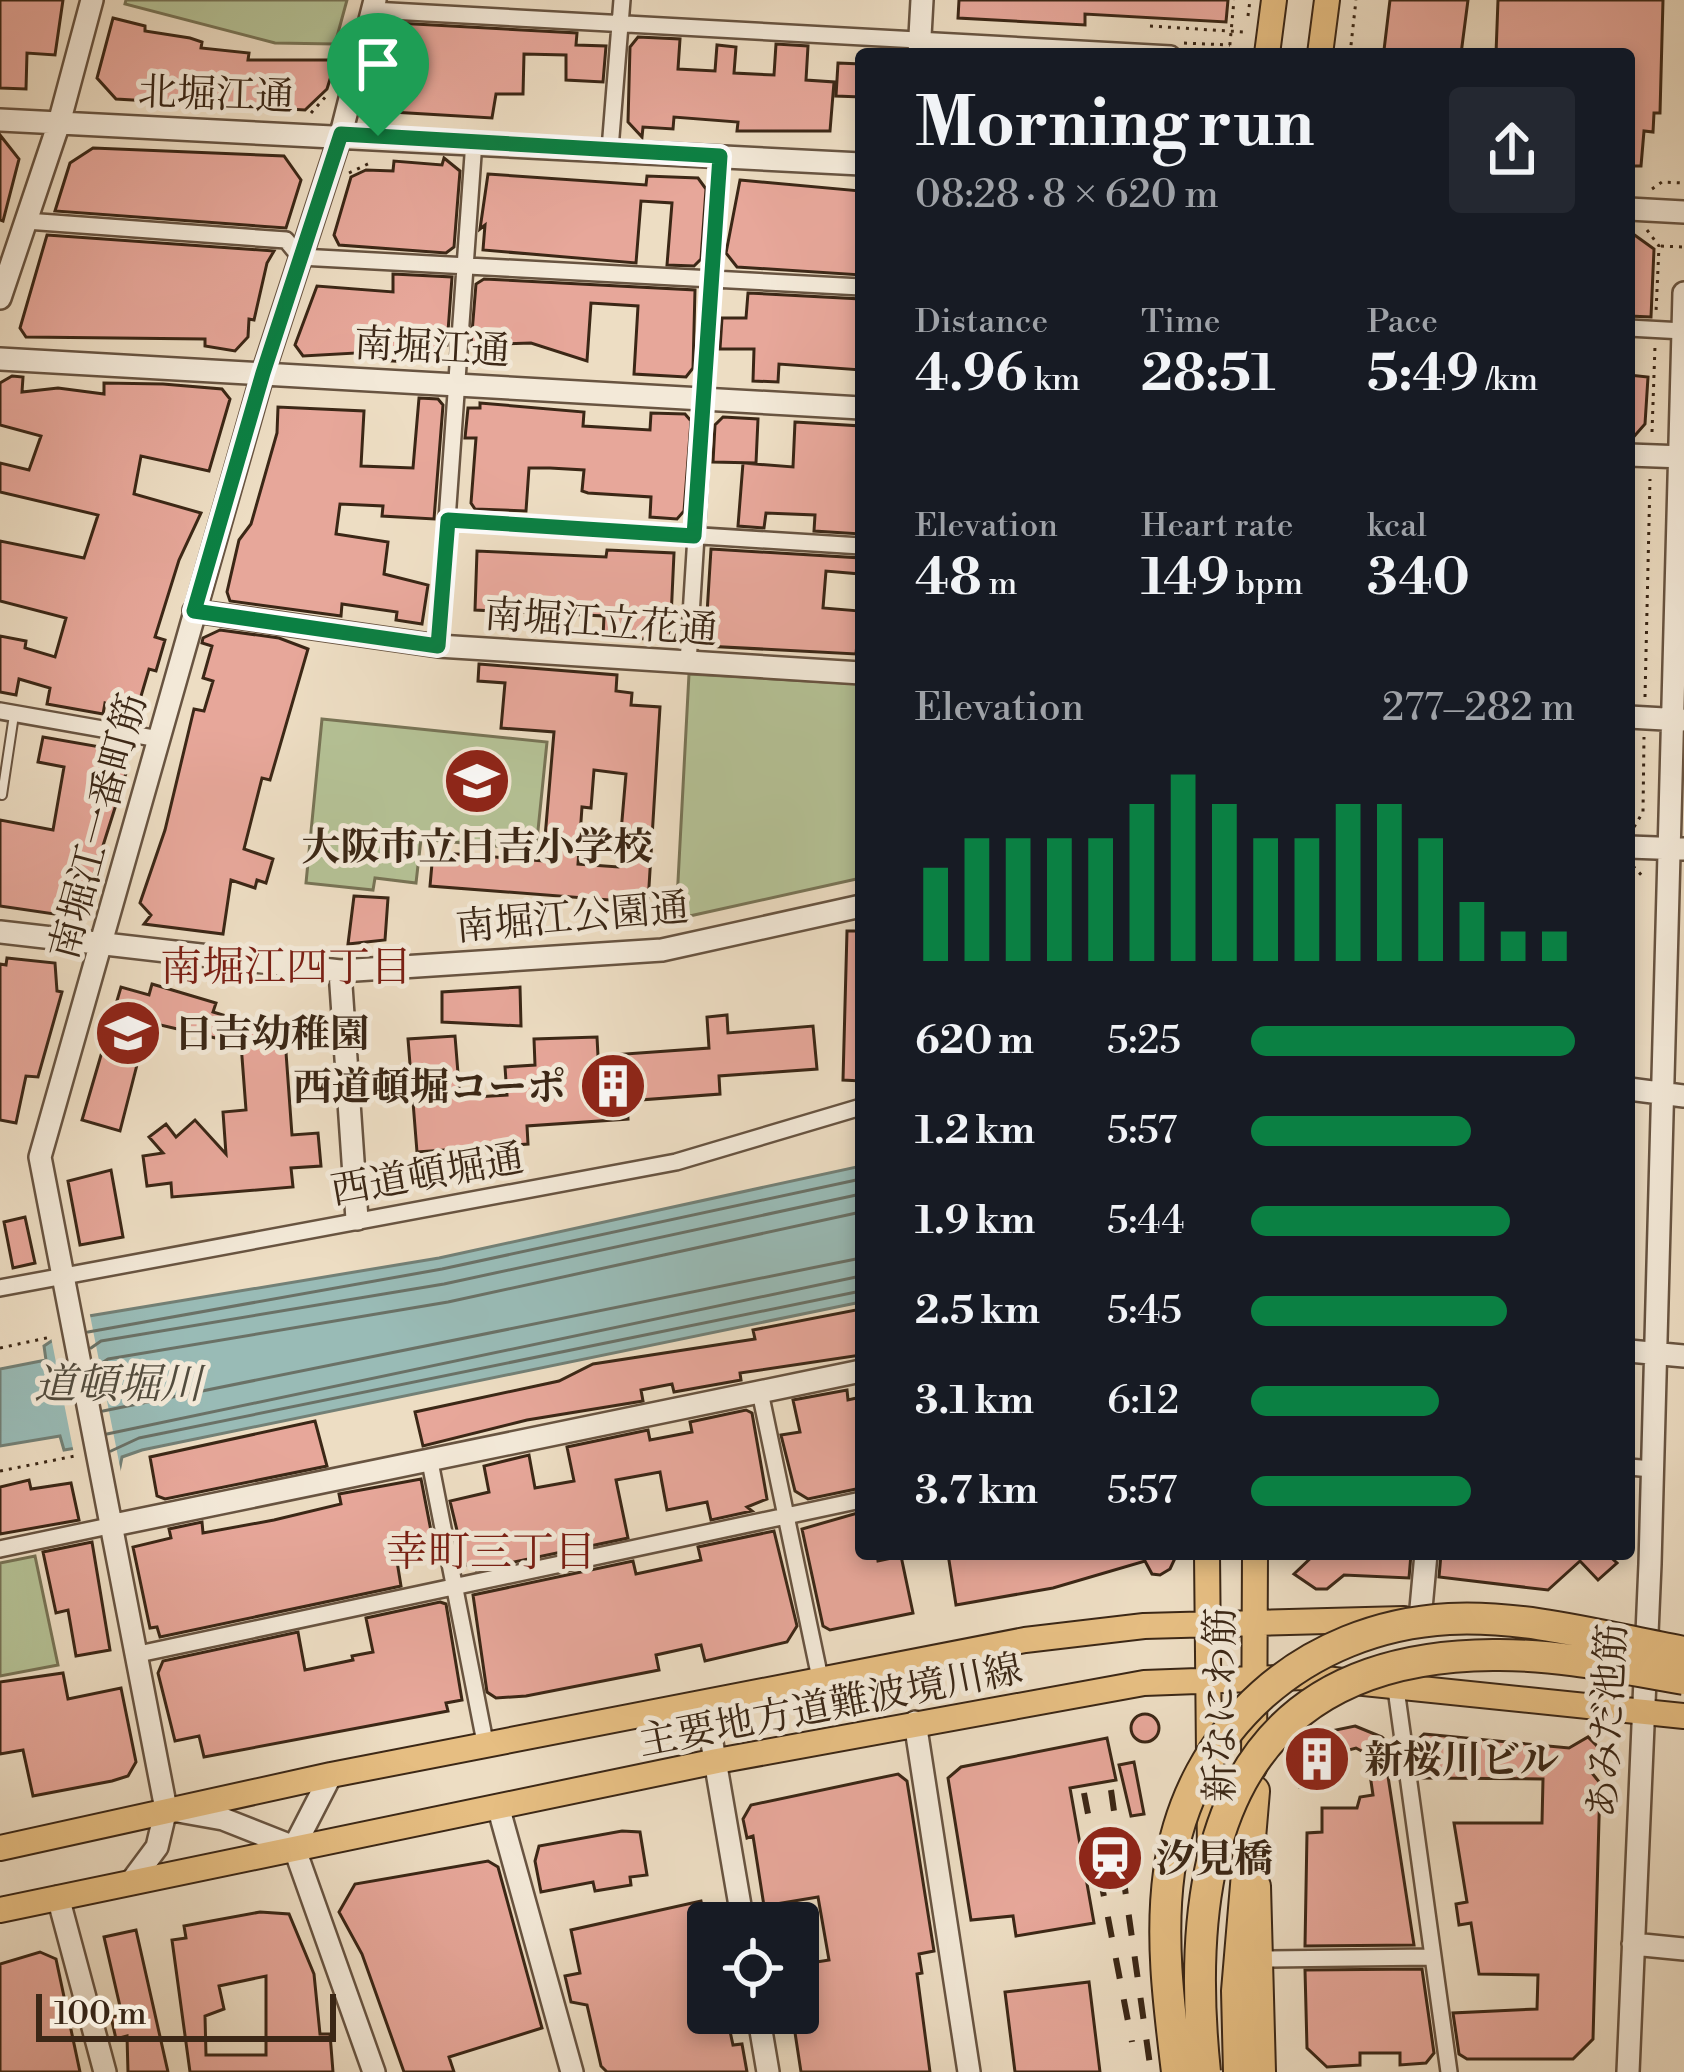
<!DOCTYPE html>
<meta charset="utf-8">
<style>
body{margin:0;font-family:"Libre Bodoni","Noto Serif JP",serif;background:#242831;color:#f1f3f6;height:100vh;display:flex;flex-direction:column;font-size:45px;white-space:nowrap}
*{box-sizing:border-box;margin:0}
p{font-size:39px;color:#9ea1a6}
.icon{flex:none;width:66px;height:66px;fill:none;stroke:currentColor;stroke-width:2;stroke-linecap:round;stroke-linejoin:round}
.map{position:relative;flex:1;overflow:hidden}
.drawer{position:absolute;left:855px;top:48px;width:780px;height:1512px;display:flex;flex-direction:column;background:#171b24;border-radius:12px;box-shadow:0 6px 18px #0003}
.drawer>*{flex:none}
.controls{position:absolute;left:687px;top:1902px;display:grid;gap:24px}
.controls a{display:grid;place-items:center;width:132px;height:132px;border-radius:12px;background:#171b24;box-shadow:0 6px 18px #0003;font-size:60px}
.scale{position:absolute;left:36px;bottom:30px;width:300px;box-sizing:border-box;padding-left:12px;border:6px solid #3b2716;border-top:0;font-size:33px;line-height:42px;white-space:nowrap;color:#3b2716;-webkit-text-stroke:9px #f3e9d8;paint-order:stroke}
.pin{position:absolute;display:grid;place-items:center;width:102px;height:102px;color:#fff;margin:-123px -51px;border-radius:50% 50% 50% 0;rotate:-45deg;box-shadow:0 0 12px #0007}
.pin .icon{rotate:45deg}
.round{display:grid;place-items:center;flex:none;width:126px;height:126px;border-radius:12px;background:#242831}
.overview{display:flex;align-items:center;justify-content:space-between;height:204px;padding:0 60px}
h1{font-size:66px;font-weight:700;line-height:90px}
.stats{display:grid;grid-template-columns:repeat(3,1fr);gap:18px;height:204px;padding:12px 60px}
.stats div{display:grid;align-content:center}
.stats b{font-size:51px;font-weight:700}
.stats small{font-size:33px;font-weight:400}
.stats p{font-size:33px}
.chart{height:336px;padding:24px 60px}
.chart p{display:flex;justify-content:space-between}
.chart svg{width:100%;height:216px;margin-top:12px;stroke:#0b8043;stroke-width:6}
ul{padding:0 60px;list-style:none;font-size:39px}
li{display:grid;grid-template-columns:192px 144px 1fr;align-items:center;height:90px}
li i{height:30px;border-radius:15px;background:#0b8043}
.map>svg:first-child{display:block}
.green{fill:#b5c296;stroke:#787456;stroke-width:3}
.water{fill:#99bbb6;stroke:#738076;stroke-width:3}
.pier{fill:#edddc3}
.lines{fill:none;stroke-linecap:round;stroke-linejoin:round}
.shore{stroke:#6a7166;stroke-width:3}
.building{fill:#e7a79a;stroke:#3b2716;stroke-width:3;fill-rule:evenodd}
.service-casing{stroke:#685441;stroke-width:12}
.minor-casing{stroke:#685441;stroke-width:20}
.tertiary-casing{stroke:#685441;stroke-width:26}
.primary-casing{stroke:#3b2716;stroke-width:28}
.motorway-casing{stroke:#3b2716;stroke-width:34}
.path{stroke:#3b2716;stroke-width:3;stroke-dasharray:3 6;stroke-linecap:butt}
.service{stroke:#f3e9d8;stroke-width:8}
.minor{stroke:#f3e9d8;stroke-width:15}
.tertiary{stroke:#f3e9d8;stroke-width:21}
.primary{stroke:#e6be82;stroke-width:24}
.motorway{stroke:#e6be82;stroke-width:30}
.rail{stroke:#3b2716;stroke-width:6;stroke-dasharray:21 21;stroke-linecap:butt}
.motorway-bridge-casing{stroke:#3b2716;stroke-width:34;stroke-linecap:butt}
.motorway-bridge{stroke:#e6be82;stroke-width:30}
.route-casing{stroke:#fff;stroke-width:24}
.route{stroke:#0b8043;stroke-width:15}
.labels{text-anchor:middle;stroke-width:10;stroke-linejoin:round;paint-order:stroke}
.street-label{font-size:39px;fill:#3b2716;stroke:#f3e9d8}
.poi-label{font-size:39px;font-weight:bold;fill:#3b2716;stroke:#f3e9d8;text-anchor:start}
.neighbourhood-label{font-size:42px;fill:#7a1f14;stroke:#f3e9d8}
.water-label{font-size:42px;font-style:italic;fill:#524c3e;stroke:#f3e9d8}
</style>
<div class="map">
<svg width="1684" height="2072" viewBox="0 0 1684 2072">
<rect width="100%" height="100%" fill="#edddc3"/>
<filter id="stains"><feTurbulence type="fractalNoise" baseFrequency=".00167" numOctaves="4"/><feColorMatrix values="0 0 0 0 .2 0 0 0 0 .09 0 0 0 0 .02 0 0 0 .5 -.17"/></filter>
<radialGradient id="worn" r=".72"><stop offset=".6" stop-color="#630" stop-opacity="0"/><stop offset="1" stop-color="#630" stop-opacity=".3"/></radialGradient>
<path class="green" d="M126 0H347L335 44 275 43 125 4Z
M689 674 861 684V878L676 919Z
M322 719 547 742 536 850 421 839 416 883 375 878 373 890 306 883Z
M35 1556 58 1665 0 1676V1563Z"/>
<path class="water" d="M861 1166V1302L142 1450 122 1457 119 1472 76 1448 64 1450 60 1436 0 1446V1369L46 1360 44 1346 89 1316 439 1258Z"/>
<path class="pier" d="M1631 1133 1684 1138V1296L1629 1290Z
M89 1310 122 1477 74 1454 51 1337Z"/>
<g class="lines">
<path class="shore" d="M88 1332 442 1269 861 1179
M91 1348 101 1341 444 1284 861 1194
M94 1368 108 1359 448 1302 861 1212
M103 1411 861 1258
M107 1434 861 1276
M111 1451 139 1438 861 1291"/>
</g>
<path class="building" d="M0 0H63L55 55 27 53 26 89 0 88Z
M959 0H1228L1226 22 1085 14V25L958 18Z
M1390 0H1468L1461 54 1384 50Z
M1498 0H1663L1660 113H1654L1653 132 1644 131 1641 166H1629V54H1496Z
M113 18 145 26V31L190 38 202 42 201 48 249 53 248 60H336L327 89 305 110 116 99 97 78Z
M396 23 577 33 576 45 606 46 603 82 566 80V55L524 54 523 94H496L492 118 392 112 382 100V69L392 62Z
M638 37 680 39 678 69 715 71 717 45 736 47 734 73 774 75 776 44 808 46 806 80 834 82 830 131H737L738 122 674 117 673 129 643 127 642 137 628 122 630 47Z
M838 63 861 64V97L836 96Z
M0 135 19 159 3 221 0 220Z
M93 148 284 156 301 180 286 228 55 211 70 163Z
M444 158 460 171 454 247 446 253 339 245 334 235 351 177 366 170 393 171 394 161 442 165Z
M488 174 646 185 647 176 698 178 706 189 701 259 694 266 667 265 672 203 641 201 636 263 483 250 485 225 480 229Z
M740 180 861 191V275L737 267 726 253Z
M1629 231 1654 249 1651 317 1629 316Z
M47 235 274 251 267 263 254 320 249 319 248 337 235 351 205 346V339L26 337 20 328Z
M393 274 452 277 447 345 437 344 436 363 372 360 373 352 303 356 295 345 317 286 393 292Z
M484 279 695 290 693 368 686 377 634 374 638 306 591 303 587 361 531 343 471 345 476 284Z
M748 293 861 299V370L779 364 778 382 753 381 754 349H720L722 318H746Z
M1629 375 1648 377 1645 424 1631 440Z
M12 376 23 377 22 392 58 388 104 394V383L163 384 222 389 230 399 209 471 141 456 134 494 201 513 179 560 155 637 165 640 156 671 149 669 136 713 105 703 103 714 47 704 50 688 19 679 16 695 0 692V636L26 641 25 648 55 657 66 618 0 601V541L84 558 98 515 0 492V463L29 470 41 436 0 425V383Z
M419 398 438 399 443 405 434 519 382 516 383 506 340 504 336 534 388 542 384 574 428 585 422 624 396 620 397 612 342 604 341 616 230 601 227 592 239 540 251 524 277 433 278 407 364 411 361 466 413 468Z
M480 403 584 412 583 426 650 430 651 413 685 414 691 421 684 511 677 519 650 517 651 497 588 493 582 491 584 470 550 468H529L526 511 475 509 471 503 476 438H465L468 408H480Z
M723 417 758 419 756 463 713 462 715 425Z
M795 422 861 426V534L814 531 815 515 766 513 764 528 738 526 743 463 793 467Z
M711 549 861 558V574L826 571 823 608 860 611 856 654 705 646Z
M607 550 674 553 670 640 603 637 604 616 475 610 477 551 606 557Z
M220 630 279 638 308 649 270 780 262 778 244 849 273 859 266 883 257 880 255 888 231 880 223 934 144 924 151 915 140 903 165 830 194 709 204 711 213 681 203 678 212 646 202 643 203 638Z
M479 664 617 675 616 691 632 693 631 705 660 707 648 903 430 886 433 852 543 861 554 732 501 728 505 683 478 681ZM594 770 626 774 618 867 578 864 582 807 591 808Z
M43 737 112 749 127 770 87 896 61 915 0 906V820L53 830 64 767 38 762Z
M354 896 388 898 385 940 348 944Z
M847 931H861V1081L843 1080Z
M7 958 55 963 57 991 62 992 38 1077 26 1076 16 1123 0 1120V964L6 965Z
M152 984 216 1003 213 1012 223 1015 219 1030 284 1025 292 1135 318 1133 321 1166 291 1168 293 1187 172 1197 171 1183 147 1186 143 1156 163 1153 149 1137 166 1124 176 1137 195 1120 226 1154 223 1112 246 1110 241 1044 148 1022 120 1131 82 1120 121 987 149 995Z
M520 987 521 1026 442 1022V992Z
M727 1015 728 1033 813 1026 817 1069 719 1076 720 1094 627 1101 628 1119 527 1126 528 1144 417 1152 408 1039 455 1036 460 1098 507 1095 505 1067 535 1065 534 1039 597 1037 598 1056 709 1048 707 1017Z
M111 1170 123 1237 80 1245 68 1181Z
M25 1217 35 1263 13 1268 4 1222Z
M861 1309V1355L740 1373 741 1380 674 1392 672 1384 641 1390 643 1401 527 1420 423 1446 415 1412 559 1381 593 1364 755 1339 753 1330Z
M847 1390 848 1400 861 1397V1488L808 1499 795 1491 781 1435 800 1432 793 1400Z
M746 1410 752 1413 767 1499 747 1507 752 1511 711 1520 707 1502 667 1510 660 1472 616 1480 628 1538 476 1570 465 1564 450 1501 489 1492 484 1466 529 1455 535 1488 574 1481 567 1447 648 1430 650 1440 692 1432 690 1422Z
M315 1421 327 1466 165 1499 157 1496 150 1457Z
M421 1479 432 1536 394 1543 401 1586 160 1637 157 1627 150 1628 133 1547 171 1538 169 1529 202 1522 203 1533 274 1520 341 1504 339 1494Z
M29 1480 31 1489 71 1483 79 1520 0 1534V1487Z
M861 1512V1554H877L878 1561 901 1556 913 1613 830 1630 823 1626 802 1529Z
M774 1531 797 1626 787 1642 705 1661 701 1645 656 1655 659 1670 526 1696 496 1698 487 1692 473 1595 633 1561 636 1574 701 1560 698 1547Z
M92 1542 110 1650 76 1656 68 1610 56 1613 43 1552Z
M948 1554H1177L1170 1569 1160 1575 1152 1574 1145 1561 1053 1588 956 1605Z
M1315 1554H1411L1409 1578 1344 1575 1327 1589H1316L1294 1574Z
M1441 1554H1607L1617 1563 1598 1580 1580 1561 1548 1590 1439 1577Z
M440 1602 446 1604 462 1700 446 1703 448 1711 204 1757 199 1736 175 1741 158 1673 163 1661 298 1632 305 1670 353 1660 352 1656 373 1652 366 1618Z
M63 1673 68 1699 121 1688 136 1762 128 1776 112 1781 33 1796 23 1750 0 1754V1682Z
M1131 1728a14 14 0 1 1 28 0a14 14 0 1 1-28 0Z
M1355 1726 1382 1737 1392 1748 1395 1770H1387L1414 1945 1305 1946 1307 1833 1322 1832V1808H1357L1360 1797 1373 1795 1367 1754 1356 1748 1334 1754 1324 1786 1300 1787 1301 1765 1326 1732Z
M1424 1734 1569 1748 1588 1737 1603 1752 1587 1767 1600 1783 1593 2039 1573 2059H1467L1459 2054 1453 2013 1537 2009 1538 1975 1479 1974 1471 1923 1459 1925 1456 1904 1467 1902 1454 1823H1542L1543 1779 1420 1778 1415 1742Z
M1107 1738 1116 1780 1070 1788 1094 1923 1016 1936 1013 1916 971 1920 948 1778 961 1767Z
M1134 1762 1144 1814 1131 1816 1119 1765Z
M898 1774 907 1781 934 1951 919 1954 922 1973 917 1974 930 2072H801L792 2013H798V1965L829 1960 818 1897 764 1906 753 1836 747 1838 743 1819 751 1805Z
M622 1831 640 1832 647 1875 630 1877 631 1885 595 1891 593 1882 541 1892 535 1861 539 1846Z
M488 1861 498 1867 542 2028 449 2057 454 2072H404L362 1954 339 1912 355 1884Z
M701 1901 708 1931V2013H726L733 2045 742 2044 747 2072H607L601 2066 587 2005 571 2002 565 1976 580 1973 571 1930Z
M260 1912 289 1914 314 1974 320 2034H330L333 2072H190L172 1940 186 1938 184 1926ZM266 1976V2055H206L205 2016 224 2009 219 1986Z
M136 1930 168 2072H128L127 2036 116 2039 111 2017 122 2015 104 1937Z
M40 1952 56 1959 80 2072H0V1964Z
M1422 1969 1434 2053 1426 2063 1400 2065V2053H1360V2065L1327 2067 1307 2048 1305 1970Z
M1089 1982 1100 2072H1015L1005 1992Z"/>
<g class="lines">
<g class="service-casing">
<path id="service" d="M2 795 14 715"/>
</g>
<g class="minor-casing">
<path id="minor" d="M372 10 1171 54
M610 149 622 0
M26 221 286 240 300 257 861 287
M1629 328 1683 331
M448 520 861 546
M438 646 474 141
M688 663 720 156
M0 711 159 739
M0 1288 676 1162 861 1107
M760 1392 820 1678
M430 1462 486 1747
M1629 1467 1652 1469
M0 1549 109 1526
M134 1655 861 1500
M1396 1689 1449 2072
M1260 1959 1431 1957"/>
</g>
<g class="tertiary-casing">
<path id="tertiary" d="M919 54 922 0
M0 120 861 164
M1629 209 1684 212
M0 298 59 123 92 0
M0 359 861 408
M1629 455 1684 457
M194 611 438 646 861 673
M1629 717 1682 720
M1629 847 1684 849
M0 932 340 971 662 950 861 906
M340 971 357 1219
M1629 1089 1684 1096
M1629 1351 1684 1356
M109 1526 861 1371
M1420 1619 1426 1554
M705 1702 743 1923
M915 1722 969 2072
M331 1775 294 1847 374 2072
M498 1806 572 2072
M178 1811 223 1819 294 1847
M131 1882 157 1847 166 1809 40 1157 263 373 341 134 375 0
M58 1897 105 2072
M1633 1944 1684 1949
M758 2013 768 2072
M1628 2072 1650 1564 1684 293"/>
</g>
<g class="primary-casing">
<path id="primary" d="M1267 54 1274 0
M1320 54 1327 0
M1207 1554 1210 1854
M1254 1768 1255 1554
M0 1848 331 1775 1025 1640 1144 1626 1404 1619
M1258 1886 1263 2072
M0 1910 717 1761 1144 1683 1305 1677 1684 1716"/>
</g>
<g class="motorway-casing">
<path id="motorway" d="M1239 2072 1237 1991 1254 1791"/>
</g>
<path class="path" d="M1248 16 1250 0
M1150 26 1244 32
M1184 43 1230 45
M1229 54 1234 0
M1350 54 1356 0
M311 113 329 93
M349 173 372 162
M1652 189 1662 182 1684 183
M1647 230 1659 246 1656 312
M1661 246 1684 247
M1652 432 1655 346
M1645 697 1650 479
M1634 827 1643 812 1644 737
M1633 866 1645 879
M0 1348 51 1337
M0 1471 75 1456"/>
<use href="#service" class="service"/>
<use href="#minor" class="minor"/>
<use href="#tertiary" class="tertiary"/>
<use href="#primary" class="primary"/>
<use href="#motorway" class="motorway"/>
<path class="rail" d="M1111 1790 1151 2072
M1084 1793 1132 2042"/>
<g class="motorway-bridge-casing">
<path id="motorway-bridge" d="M1177 2072C1169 2006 1160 1938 1169 1872 1189 1727 1306 1627 1449 1619 1527 1615 1608 1638 1684 1652
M1205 2072C1182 1851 1230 1657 1493 1655 1558 1654 1621 1668 1684 1679"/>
</g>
<use href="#motorway-bridge" class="motorway-bridge"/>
</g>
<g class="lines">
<g class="route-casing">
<path id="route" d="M341 134 720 156 694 536 448 520 438 646 194 611 263 373Z"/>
</g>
<use href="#route" class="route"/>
</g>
<defs>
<g id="school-disc" transform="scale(3.45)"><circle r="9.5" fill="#8f2418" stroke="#f3e9d8"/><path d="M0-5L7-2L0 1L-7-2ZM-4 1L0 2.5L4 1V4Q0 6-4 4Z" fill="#fff"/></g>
<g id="building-disc" transform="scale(3.45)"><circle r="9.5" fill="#8f2418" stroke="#f3e9d8"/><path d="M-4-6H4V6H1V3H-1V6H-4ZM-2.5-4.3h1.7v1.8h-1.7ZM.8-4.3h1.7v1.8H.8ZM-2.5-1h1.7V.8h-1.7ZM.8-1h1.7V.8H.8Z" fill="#fff"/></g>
<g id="station-disc" transform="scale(3.45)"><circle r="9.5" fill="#8f2418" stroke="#f3e9d8"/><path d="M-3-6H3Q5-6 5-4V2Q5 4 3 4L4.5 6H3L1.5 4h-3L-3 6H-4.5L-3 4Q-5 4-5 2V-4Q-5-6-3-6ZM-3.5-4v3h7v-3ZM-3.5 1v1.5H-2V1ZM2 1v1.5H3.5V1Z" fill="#fff"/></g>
</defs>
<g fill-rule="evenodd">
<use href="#school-disc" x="477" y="781"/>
<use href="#school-disc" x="128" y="1033"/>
<use href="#building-disc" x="613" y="1086"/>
<use href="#building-disc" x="1317" y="1759"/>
<use href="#station-disc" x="1110" y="1858"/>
</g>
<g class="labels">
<g class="street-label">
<text transform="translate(216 93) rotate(2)" y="14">北堀江通</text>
<text transform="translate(432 346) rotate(3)" y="14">南堀江通</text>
<text transform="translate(601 621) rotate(4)" y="14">南堀江立花通</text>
<text transform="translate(97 826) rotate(-75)" y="14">南堀江一番町筋</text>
<text transform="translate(572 916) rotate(-5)" y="14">南堀江公園通</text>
<text transform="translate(427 1173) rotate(-10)" y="14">西道頓堀通</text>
<text transform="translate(830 1704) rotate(-11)" y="14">主要地方道難波境川線</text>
<text transform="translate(1219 1705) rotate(-90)" y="14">新なにわ筋</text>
<text transform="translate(1606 1721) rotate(-87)" y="14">あみだ池筋</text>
</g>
<g class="poi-label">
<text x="477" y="860" text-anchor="middle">大阪市立日吉小学校</text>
<text x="174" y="1047">日吉幼稚園</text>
<text x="566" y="1100" text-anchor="end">西道頓堀コーポ</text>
<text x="1364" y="1773">新桜川ビル</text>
<text x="1156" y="1872">汐見橋</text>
</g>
<g class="neighbourhood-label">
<text x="286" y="981">南堀江四丁目</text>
<text x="491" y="1566">幸町三丁目</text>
</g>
<g class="water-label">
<text x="118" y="1398">道頓堀川</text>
</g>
</g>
<rect width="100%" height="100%" filter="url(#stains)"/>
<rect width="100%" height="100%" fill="url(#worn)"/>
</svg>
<div class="controls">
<a><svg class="icon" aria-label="locate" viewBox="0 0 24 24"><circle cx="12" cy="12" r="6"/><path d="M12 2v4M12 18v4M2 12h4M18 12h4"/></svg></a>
</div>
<div class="scale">100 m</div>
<div class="pin" style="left:378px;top:136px;background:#1e9e55"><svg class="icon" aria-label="arrive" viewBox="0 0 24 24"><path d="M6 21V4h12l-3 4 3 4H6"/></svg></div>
<section class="drawer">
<div class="overview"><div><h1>Morning run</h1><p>08:28 · 8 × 620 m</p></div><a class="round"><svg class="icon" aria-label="share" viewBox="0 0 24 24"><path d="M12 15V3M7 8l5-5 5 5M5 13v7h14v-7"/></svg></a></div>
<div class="stats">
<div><p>Distance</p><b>4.96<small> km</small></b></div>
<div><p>Time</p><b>28:51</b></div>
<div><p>Pace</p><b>5:49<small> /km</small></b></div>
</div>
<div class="stats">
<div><p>Elevation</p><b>48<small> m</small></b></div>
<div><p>Heart rate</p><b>149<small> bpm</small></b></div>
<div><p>kcal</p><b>340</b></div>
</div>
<div class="chart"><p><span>Elevation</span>277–282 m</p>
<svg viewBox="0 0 160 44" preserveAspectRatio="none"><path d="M5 44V25M15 44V19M25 44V19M35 44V19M45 44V19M55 44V12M65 44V6M75 44V12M85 44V19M95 44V19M105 44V12M115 44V12M125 44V19M135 44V32M145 44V38M155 44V38"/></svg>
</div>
<ul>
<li><b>620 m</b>5:25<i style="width:100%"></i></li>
<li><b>1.2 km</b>5:57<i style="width:68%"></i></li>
<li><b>1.9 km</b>5:44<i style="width:80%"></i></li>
<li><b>2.5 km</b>5:45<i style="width:79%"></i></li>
<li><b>3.1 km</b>6:12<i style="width:58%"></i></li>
<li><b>3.7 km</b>5:57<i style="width:68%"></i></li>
</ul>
</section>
</div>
